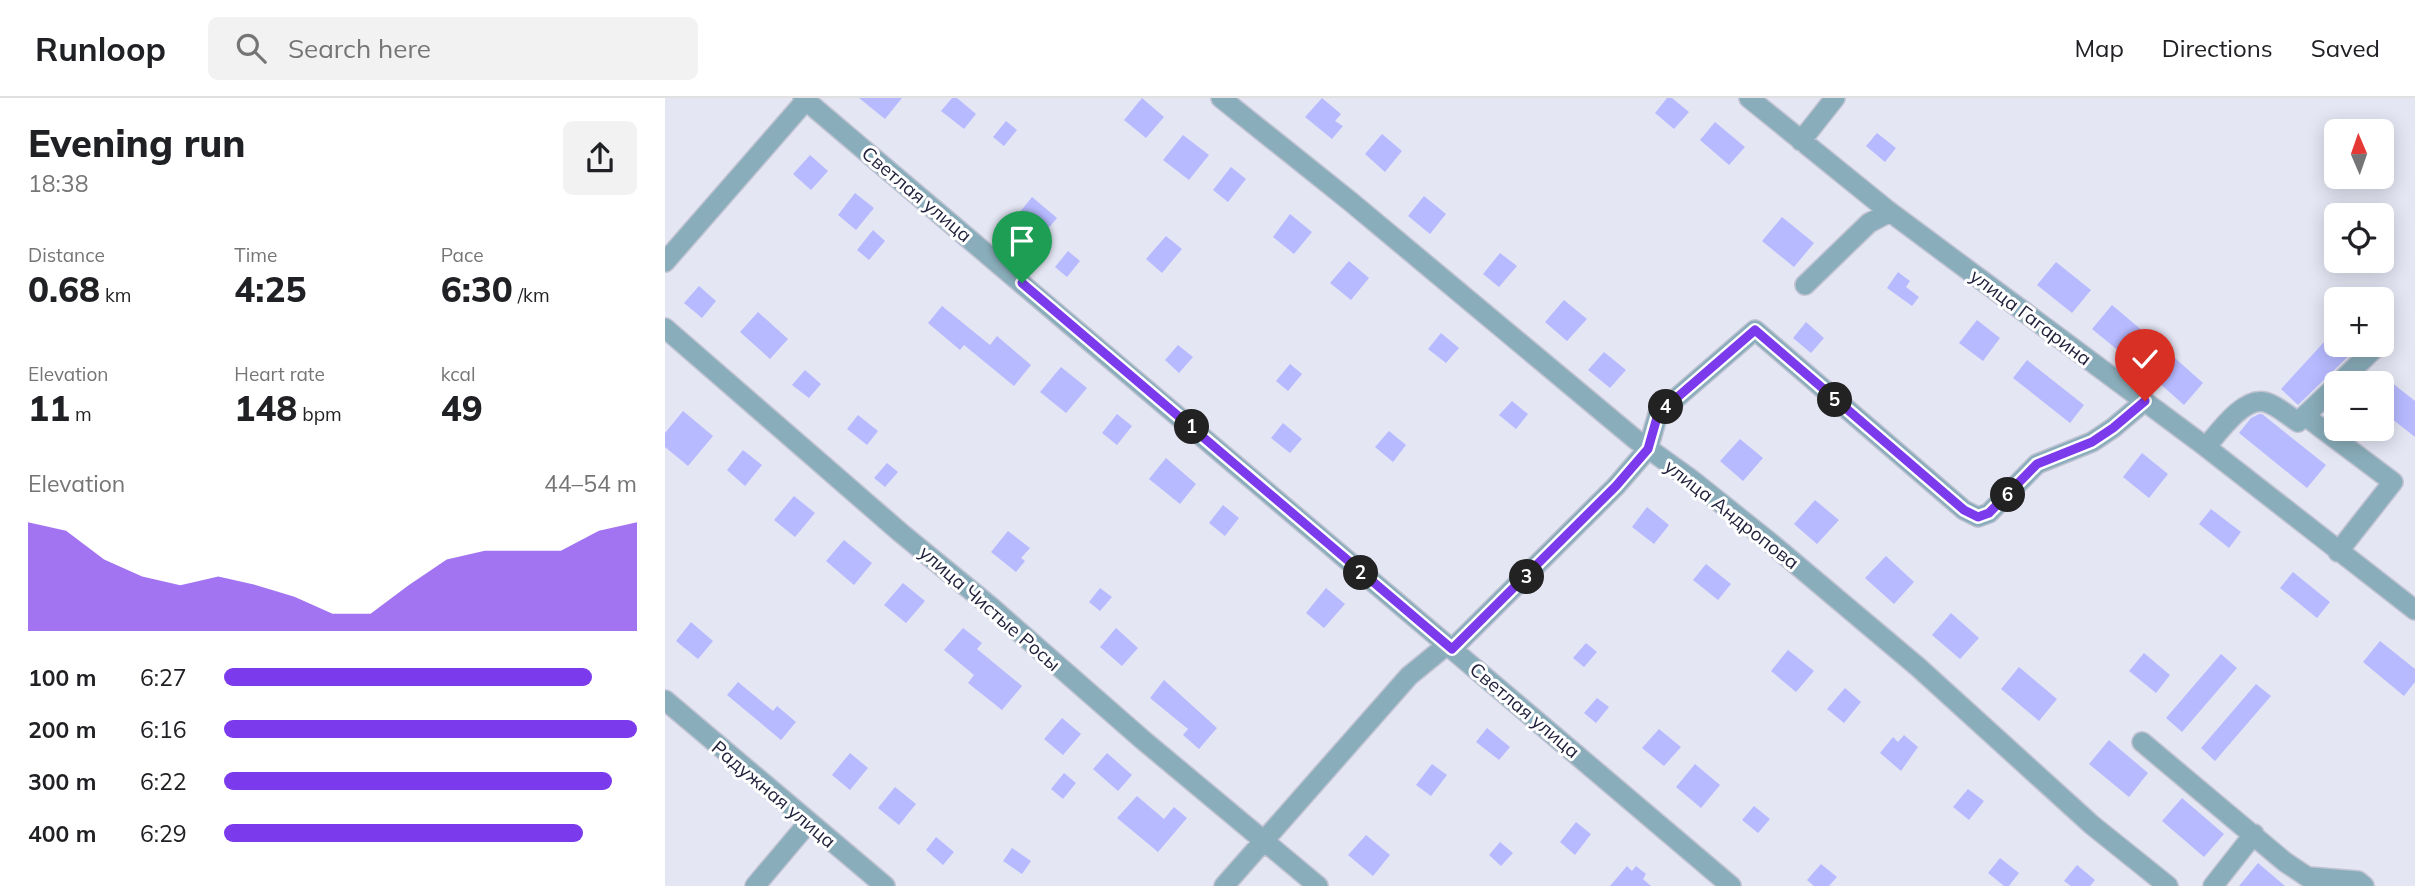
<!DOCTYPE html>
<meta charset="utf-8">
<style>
body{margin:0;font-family:Mulish,sans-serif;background:#f2f2f2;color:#202124;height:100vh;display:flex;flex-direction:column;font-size:26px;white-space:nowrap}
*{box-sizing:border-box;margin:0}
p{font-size:23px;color:#757577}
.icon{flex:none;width:38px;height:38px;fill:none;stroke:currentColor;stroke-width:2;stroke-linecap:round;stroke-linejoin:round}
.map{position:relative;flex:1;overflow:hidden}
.panel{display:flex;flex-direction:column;background:#fff;width:665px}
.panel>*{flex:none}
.needle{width:46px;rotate:358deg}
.controls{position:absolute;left:1659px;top:21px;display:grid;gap:14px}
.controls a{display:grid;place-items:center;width:70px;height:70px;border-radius:10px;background:#fff;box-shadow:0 4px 18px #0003;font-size:35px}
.pin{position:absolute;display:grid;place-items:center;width:60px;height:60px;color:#fff;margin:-72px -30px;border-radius:50% 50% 50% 0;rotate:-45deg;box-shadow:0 0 7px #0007}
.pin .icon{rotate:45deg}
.km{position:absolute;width:35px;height:35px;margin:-18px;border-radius:50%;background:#222;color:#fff;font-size:19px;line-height:35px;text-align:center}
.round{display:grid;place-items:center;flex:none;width:74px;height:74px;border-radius:10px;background:#f2f2f2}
.headline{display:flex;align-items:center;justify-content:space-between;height:119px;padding:0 28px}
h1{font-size:38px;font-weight:800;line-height:52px}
.metrics{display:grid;grid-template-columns:repeat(3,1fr);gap:10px;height:119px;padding:7px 28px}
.metrics div{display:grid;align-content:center}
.metrics b{font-size:35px;font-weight:800}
.metrics small{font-size:19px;font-weight:400}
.metrics p{font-size:19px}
.chart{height:196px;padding:14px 28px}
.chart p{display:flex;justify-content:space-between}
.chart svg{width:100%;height:126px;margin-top:7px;fill:#7c3aed;opacity:.7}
ul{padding:0 28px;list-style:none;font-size:23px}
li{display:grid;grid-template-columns:112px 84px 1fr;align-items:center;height:52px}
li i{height:18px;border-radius:9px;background:#7c3aed}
header{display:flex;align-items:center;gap:42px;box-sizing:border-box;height:98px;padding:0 35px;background:#fff;border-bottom:2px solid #e0e0e0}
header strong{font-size:33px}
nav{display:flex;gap:38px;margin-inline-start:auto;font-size:24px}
.search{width:490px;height:63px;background:#f2f2f2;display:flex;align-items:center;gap:18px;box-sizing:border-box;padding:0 24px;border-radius:10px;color:#757577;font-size:26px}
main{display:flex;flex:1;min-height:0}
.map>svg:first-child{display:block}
.building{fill:#b7baff}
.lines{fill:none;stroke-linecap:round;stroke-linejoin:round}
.minor-casing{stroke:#c1c3d3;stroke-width:22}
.minor{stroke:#89adba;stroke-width:19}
.route-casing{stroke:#fff;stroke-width:14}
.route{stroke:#7c3aed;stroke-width:9}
.labels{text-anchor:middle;stroke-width:6;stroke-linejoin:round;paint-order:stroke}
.street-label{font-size:19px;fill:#21223c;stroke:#fff}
</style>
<header>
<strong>Runloop</strong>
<div class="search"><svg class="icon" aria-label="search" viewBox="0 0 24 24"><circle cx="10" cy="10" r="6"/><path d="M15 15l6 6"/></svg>Search here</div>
<nav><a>Map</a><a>Directions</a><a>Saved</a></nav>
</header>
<main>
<section class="panel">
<div class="headline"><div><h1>Evening run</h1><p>18:38</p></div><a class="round"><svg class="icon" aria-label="share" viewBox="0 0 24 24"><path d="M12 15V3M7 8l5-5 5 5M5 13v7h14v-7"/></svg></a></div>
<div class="metrics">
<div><p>Distance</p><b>0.68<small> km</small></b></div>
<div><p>Time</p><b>4:25</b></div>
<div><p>Pace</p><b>6:30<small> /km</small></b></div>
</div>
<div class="metrics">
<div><p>Elevation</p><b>11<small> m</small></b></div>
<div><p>Heart rate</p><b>148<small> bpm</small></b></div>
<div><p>kcal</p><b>49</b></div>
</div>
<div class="chart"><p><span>Elevation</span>44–54 m</p>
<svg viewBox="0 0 160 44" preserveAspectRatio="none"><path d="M0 44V6L10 9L20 19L30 25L40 28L50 25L60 28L70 32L80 38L90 38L100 28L110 19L120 16L130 16L140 16L150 9L160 6V44z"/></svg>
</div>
<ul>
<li><b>100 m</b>6:27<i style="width:89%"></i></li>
<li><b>200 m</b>6:16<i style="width:100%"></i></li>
<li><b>300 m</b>6:22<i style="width:94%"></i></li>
<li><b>400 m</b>6:29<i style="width:87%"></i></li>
</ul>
</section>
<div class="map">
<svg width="1750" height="788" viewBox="0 0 1750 788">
<rect width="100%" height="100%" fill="#e4e6f4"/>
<path class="building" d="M194 0H237L220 21Z
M287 0H292L311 16 299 31 276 13Z
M477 0 499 19 481 40 459 22Z
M657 0 676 16 670 23 678 28 667 41 640 19Z
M1002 0H1007L1024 14 1009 31 990 15Z
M341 23 352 32 339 48 328 39Z
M1050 24 1080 49 1064 67 1035 42Z
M1212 35 1231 50 1220 64 1201 48Z
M717 36 737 53 720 74 700 56Z
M518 37 544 57 524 82 498 62Z
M145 57 163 73 146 92 128 76Z
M566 69 581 81 563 104 548 92Z
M190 95 209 110 191 132 173 117Z
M759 98 781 116 765 136 743 118Z
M367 99 392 120 371 145 346 125Z
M625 116 647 134 629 156 608 139Z
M1117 119 1149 145 1129 169 1097 143Z
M208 132 220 143 204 162 192 152Z
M501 138 517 151 497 175 481 161Z
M403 153 415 163 402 179 390 169Z
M835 155 852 168 834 189 818 176Z
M684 163 704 180 686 202 665 185Z
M1391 164 1426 192 1407 215 1372 187Z
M1233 174 1245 183 1241 189 1254 199 1247 208 1222 190Z
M34 188 51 203 37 220 19 205Z
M899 202 922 221 902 243 880 224Z
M1447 207 1479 234 1460 258 1427 231Z
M277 208 325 247 332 238 366 267 349 288 299 247 295 252 263 225Z
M93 214 123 241 105 261 75 234Z
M1312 222 1335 240 1318 263 1294 245Z
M1141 224 1159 240 1146 255 1128 240Z
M1671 231V247H1695L1633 307 1616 291Z
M776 235 794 250 781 265 763 251Z
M513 247 528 259 514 275 500 262Z
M1502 253 1538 285 1519 307 1483 275Z
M939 254 961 272 945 290 923 272Z
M1362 262 1419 307 1405 325 1348 280Z
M625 266 637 276 623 293 611 283Z
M396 269 422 290 401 315 375 294Z
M140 272 156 286 144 300 127 287Z
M1717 277 1750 303V339L1717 313Z
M847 303 863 316 851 331 834 317Z
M18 313 48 338 23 368 0 349V335Z
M452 316 467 328 452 347 437 335Z
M1594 316H1597L1661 367 1642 390 1574 335 1586 320Z
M193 317 213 333 202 347 182 331Z
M618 325 637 341 625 355 606 340Z
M724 333 741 347 728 364 710 349Z
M1075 341 1098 360 1078 383 1055 363Z
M78 352 97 367 80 388 62 372Z
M1477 355 1503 376 1484 400 1458 379Z
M501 360 531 386 515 406 484 381Z
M222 365 233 374 220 389 209 380Z
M129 398 150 415 130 439 109 422Z
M1150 402 1174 422 1152 446 1129 426Z
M558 407 574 420 560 438 544 425Z
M982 409 1004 427 989 446 967 429Z
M1546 411 1576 434 1564 450 1534 426Z
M343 433 365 450 356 460 360 463 351 474 326 454Z
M179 442 207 465 189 487 161 463Z
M1221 458 1249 484 1229 506 1200 480Z
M1041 466 1066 486 1053 502 1028 482Z
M1628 474 1665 504 1652 520 1615 490Z
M238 485 260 503 241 525 219 507Z
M435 490 447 499 435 513 424 504Z
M661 490 680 506 659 530 641 515Z
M1286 515 1314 540 1295 561 1267 537Z
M26 524 48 543 33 561 11 543Z
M298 530 317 545 312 551 357 588 337 612 303 585 309 577 279 552Z
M451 530 473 550 457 568 435 549Z
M1715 543 1750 571V584L1739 598 1698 564Z
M921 545 932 554 919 569 908 560Z
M1123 552 1149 573 1131 594 1106 573Z
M1479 555 1505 577 1491 595 1464 573Z
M1556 556 1572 570 1517 634 1501 620Z
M1354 569 1392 601 1374 623 1336 591Z
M499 582 552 630 534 651 518 637 523 631 485 600Z
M73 584 108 613 112 608 131 624 116 642 62 597Z
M1591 586 1606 598 1550 663 1536 650Z
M1180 590 1196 604 1179 625 1162 611Z
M932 600 944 609 931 625 919 615Z
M397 620 416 636 398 657 379 641Z
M822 630 845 649 834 662 811 644Z
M994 631 1016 649 999 668 977 650Z
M1239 637 1253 649 1236 673 1215 655 1228 639 1233 644Z
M1444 642 1483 675 1464 699 1424 666Z
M185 655 203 670 185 692 167 677Z
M442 655 467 677 453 693 428 671Z
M767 666 782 677 766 698 751 687Z
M1030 666 1055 687 1036 710 1011 689Z
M399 675 411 685 398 701 386 691Z
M230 689 251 706 234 727 213 710Z
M1303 691 1319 703 1304 722 1288 709Z
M472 698 499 721 509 709 522 720 493 754 452 720Z
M1517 700 1559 736 1539 759 1497 723Z
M1089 708 1105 721 1093 735 1077 722Z
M911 724 926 736 910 757 895 744Z
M701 737 725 757 708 778 683 757Z
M271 739 289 754 278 767 261 752Z
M835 744 848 755 836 768 824 757Z
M347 750 366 763 357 776 338 763Z
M1335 760 1354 775 1344 788H1339L1323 775Z
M1593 765 1620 788H1574Z
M1156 766 1172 779 1164 788H1149L1142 782Z
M1412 767 1430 782 1425 788H1406L1399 783Z
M962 768 967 773 971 768 981 776 978 781 986 788H945Z"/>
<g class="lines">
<g class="minor-casing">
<path id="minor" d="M138 0 1066 788
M556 0 686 104 970 341 1027 382 1107 446 1253 569 1427 727 1503 788
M1084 0 1221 111 1541 349 1750 512
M1136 43 1170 0
M0 164 143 0
M1140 187 1204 125 1225 114
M0 230 236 435 325 508 478 642 653 788
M1674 285 1713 247
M1640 318 1728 384 1673 454
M1541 349C1554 334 1578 299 1600 304 1612 307 1623 318 1633 324L1671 288
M787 551 951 388 983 351 993 316 1090 232 1299 412 1313 419 1324 415 1372 366 1427 344 1448 330 1480 303
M0 602 220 788
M1477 644 1620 764 1656 788
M1645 779 1693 783 1699 788
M90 788 144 724
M559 788 744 578 782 547
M1548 788 1589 736"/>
</g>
<use href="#minor" class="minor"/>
</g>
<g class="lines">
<g class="route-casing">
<path id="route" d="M357 185 787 551 951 388 983 351 993 316 1090 232 1299 412 1313 419 1324 415 1372 366 1427 344 1448 330 1480 303"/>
</g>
<use href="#route" class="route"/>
</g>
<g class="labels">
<g class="street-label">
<text transform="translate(252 96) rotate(40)" y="7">Светлая улица</text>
<text transform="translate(1366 219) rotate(37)" y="7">улица Гагарина</text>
<text transform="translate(1067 416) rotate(38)" y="7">улица Андропова</text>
<text transform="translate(325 510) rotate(41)" y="7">улица Чистые Росы</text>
<text transform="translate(860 612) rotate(40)" y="7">Светлая улица</text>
<text transform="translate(109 696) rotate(40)" y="7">Радужная улица</text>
</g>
</g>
</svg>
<div class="controls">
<a><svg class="needle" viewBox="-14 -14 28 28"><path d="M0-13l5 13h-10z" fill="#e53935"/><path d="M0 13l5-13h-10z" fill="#757577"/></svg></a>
<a><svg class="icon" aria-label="locate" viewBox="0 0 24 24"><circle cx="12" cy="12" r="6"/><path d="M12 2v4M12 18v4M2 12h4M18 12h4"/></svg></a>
<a>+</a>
<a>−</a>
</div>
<div class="pin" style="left:357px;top:185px;background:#1e9e55"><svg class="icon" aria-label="arrive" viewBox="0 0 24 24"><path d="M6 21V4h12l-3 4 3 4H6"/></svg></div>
<div class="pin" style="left:1480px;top:303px;background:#d93025"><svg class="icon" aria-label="check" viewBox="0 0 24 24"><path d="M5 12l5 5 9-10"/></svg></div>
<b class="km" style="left:527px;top:329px">1</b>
<b class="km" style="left:696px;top:475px">2</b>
<b class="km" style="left:862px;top:479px">3</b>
<b class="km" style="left:1001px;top:309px">4</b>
<b class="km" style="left:1170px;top:302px">5</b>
<b class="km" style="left:1343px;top:397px">6</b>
</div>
</main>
